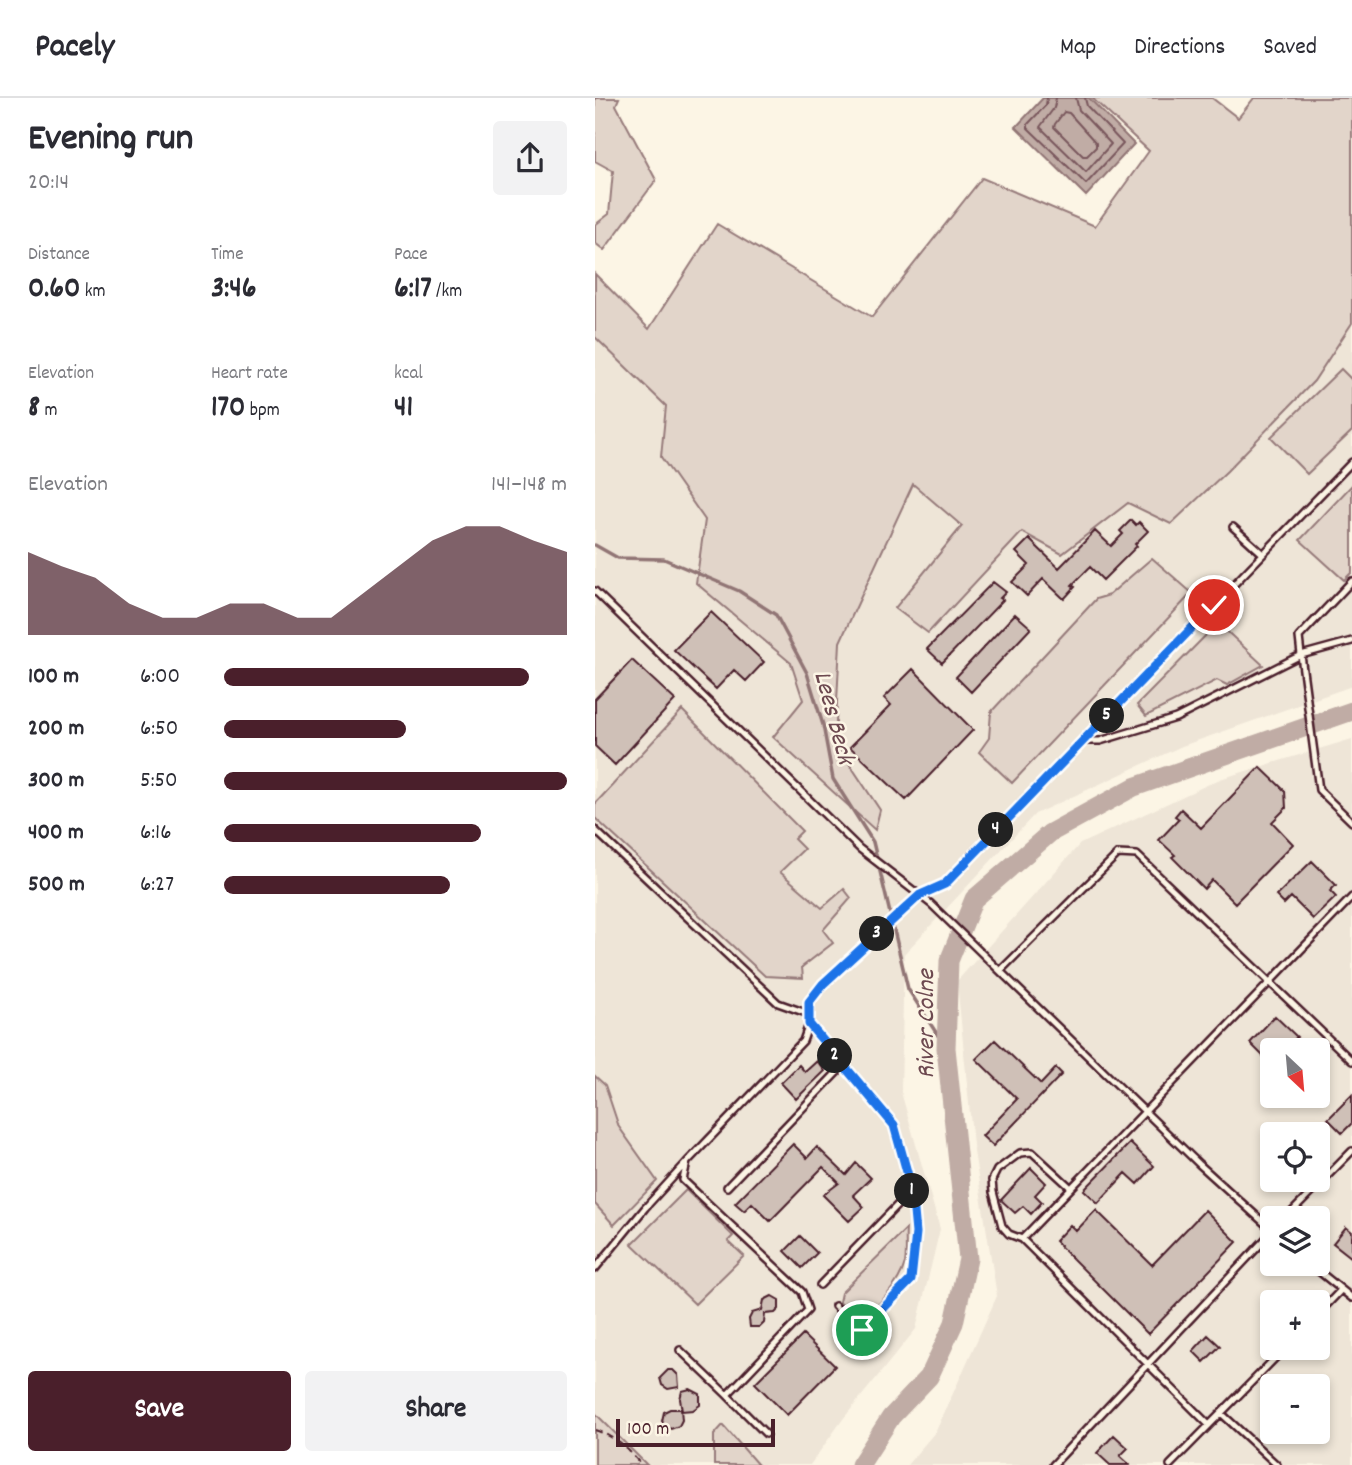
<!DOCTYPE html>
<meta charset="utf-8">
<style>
body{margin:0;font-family:Dekko,sans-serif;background:#f2f2f3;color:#2b2b33;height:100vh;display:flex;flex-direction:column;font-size:26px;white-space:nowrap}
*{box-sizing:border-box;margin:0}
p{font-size:23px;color:#7c7c81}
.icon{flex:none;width:38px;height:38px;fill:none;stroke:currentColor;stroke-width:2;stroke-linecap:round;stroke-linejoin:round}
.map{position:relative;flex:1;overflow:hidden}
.drawer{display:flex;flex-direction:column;background:#fff;width:595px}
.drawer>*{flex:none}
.needle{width:46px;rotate:154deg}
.tools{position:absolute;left:665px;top:940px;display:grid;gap:14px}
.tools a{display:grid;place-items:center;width:70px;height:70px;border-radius:7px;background:#fff;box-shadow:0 4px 10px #0003;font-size:35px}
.scale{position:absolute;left:21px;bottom:18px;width:159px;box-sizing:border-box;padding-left:7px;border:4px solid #4a1f2b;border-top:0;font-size:19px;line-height:24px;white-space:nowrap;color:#4a1f2b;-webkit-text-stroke:5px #fcf5e5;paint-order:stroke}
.pin{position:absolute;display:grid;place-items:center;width:60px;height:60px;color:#fff;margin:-30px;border:4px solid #fff;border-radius:50%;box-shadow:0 2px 7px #0007}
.km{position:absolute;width:35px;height:35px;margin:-18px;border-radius:50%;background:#222;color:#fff;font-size:19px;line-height:35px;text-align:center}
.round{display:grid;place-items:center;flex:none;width:74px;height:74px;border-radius:7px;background:#f2f2f3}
.head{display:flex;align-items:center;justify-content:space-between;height:119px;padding:0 28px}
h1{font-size:38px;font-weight:700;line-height:52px}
.figures{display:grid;grid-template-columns:repeat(3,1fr);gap:10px;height:119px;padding:7px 28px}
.figures div{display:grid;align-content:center}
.figures b{font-size:30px;font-weight:700}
.figures small{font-size:19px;font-weight:400}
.figures p{font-size:19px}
.chart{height:196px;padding:14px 28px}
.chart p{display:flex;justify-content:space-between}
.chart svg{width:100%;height:126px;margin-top:7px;fill:#4a1f2b;opacity:.7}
.button{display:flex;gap:14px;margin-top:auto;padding:14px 28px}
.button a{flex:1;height:80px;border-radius:7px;background:#4a1f2b;color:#fff;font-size:28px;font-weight:700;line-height:80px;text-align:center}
.button a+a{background:#f2f2f3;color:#2b2b33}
ul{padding:0 28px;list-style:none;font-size:23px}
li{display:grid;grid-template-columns:112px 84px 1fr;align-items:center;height:52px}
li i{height:18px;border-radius:9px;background:#4a1f2b}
header{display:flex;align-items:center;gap:42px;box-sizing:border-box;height:98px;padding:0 35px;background:#fff;border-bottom:2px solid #e1e1e2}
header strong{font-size:33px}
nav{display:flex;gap:38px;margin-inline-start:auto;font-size:24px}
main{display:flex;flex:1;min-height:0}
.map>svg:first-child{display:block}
.built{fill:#eee5d7;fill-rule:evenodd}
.green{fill:#e2d5ca;stroke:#967a7a;stroke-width:2}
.water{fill:#c0aca5;stroke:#917474;stroke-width:2}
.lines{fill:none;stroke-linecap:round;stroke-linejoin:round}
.shore{stroke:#79575c;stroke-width:2}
.stream{stroke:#917474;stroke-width:3.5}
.river{stroke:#c0aca5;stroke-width:19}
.building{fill:#cfc0b7;stroke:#4a1f2b;stroke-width:2}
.lane-casing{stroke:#4a1f2b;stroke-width:10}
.path{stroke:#4a1f2b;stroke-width:2;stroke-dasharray:7 5;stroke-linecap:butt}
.lane{stroke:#fcf5e5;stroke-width:5}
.route-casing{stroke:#fff;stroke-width:14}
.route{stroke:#1a73e8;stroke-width:9}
.labels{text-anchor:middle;stroke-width:5;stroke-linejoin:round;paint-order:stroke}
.water-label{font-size:26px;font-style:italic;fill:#6d4950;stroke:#fcf5e5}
</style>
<header>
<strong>Pacely</strong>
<nav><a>Map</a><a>Directions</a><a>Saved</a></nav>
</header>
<main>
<section class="drawer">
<div class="head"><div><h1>Evening run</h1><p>20:14</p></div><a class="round"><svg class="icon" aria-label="share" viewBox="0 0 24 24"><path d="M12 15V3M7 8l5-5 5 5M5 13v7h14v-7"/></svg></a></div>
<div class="figures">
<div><p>Distance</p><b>0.60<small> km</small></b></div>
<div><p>Time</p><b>3:46</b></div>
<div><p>Pace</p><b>6:17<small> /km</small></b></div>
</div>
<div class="figures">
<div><p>Elevation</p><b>8<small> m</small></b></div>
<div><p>Heart rate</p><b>170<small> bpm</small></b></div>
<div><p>kcal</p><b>41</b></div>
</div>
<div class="chart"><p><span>Elevation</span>141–148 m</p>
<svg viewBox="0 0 160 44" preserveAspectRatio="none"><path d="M0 44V15L10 20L20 24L30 33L40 38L50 38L60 33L70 33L80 38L90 38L100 29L110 20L120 11L130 6L140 6L150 11L160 15V44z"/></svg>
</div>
<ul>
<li><b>100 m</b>6:00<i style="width:89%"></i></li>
<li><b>200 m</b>6:50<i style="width:53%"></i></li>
<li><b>300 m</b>5:50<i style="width:100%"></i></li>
<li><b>400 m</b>6:16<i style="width:75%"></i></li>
<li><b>500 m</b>6:27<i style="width:66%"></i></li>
</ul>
<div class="button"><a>Save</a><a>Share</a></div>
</section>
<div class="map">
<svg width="757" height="1367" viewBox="0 0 757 1367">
<rect width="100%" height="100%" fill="#fcf5e5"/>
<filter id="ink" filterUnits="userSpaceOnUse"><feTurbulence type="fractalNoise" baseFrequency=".0143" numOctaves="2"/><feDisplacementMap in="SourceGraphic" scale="14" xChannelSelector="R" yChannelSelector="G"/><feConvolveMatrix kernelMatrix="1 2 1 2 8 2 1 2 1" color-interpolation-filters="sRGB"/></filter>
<g filter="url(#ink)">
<path class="built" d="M757 225V588L587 648 440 716 309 856 306 994 345 1131 321 1231 248 1321 215 1367H52L0 1315V239L72 308 66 359 110 422 101 485 196 566 208 602 279 731 285 712 240 644 245 544 318 385 367 428 300 509 333 535 427 434 467 456 533 405 719 283Z
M757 641V1367H312L341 1333 402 1198 378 1047 362 883 485 746 625 681ZM677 952H723V998H677ZM677 1036H723V1082H677ZM677 1120H723V1166H677ZM677 1204H723V1250H677ZM677 1288H723V1334H677Z"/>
<path class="green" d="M0 0H24L21 7 61 82 9 152 0 145V127L14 116 18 73 0 63Z
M497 0H617L643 20 659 0H757V225L719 283 632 373 576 426 533 405 467 456 427 434 333 535 300 510 367 428 318 386 245 544 240 644 285 712 280 732 178 639 208 602 196 565 101 485 110 422 66 359 71 308 0 239V176L54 231 122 126 277 219 387 80 500 128 554 53Z
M746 271 757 282V333L712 376 676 339Z
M757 387V474L749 482 705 442Z
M557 460 597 495 417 685 384 654 394 640 396 614 501 501 514 497Z
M623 525 668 567 632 587 622 582 551 618 542 607Z
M87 612 207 733 199 741 209 751 185 774 227 810 249 791 256 800 228 832 238 845 207 869 208 880 170 878 0 720V706Z
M0 978 10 987 24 1029 62 1083 19 1127 0 1106Z
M91 1092 138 1138 133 1143 149 1158 100 1206 37 1146Z
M311 1131C310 1142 312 1155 310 1165 304 1187 283 1209 265 1222L244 1204 246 1195Z
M0 1315 52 1367H0Z
M128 1327 163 1367H119V1337Z"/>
<path class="water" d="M448 0H494L539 46 491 98 421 29Z"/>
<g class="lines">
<path class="shore" d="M452 0 451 7 433 26V30L491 86 528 46 492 8 490 0
M461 0 459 10 445 29 491 74 516 46 484 12 481 0
M469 14 474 15 501 45V49L492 58H488L459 29 460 26Z"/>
<path class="stream" d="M0 447 23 460 69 461 144 493 181 517 212 575 228 627 238 681 278 744 313 891 351 950"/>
<path class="river" d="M265 1367 296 1319 334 1279 359 1225 373 1161 351 950 354 863 379 801 455 735 539 689 757 613"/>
</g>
<path class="building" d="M536 422 541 427 544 424 553 433 540 446 542 448 508 482 495 469 477 487 480 489 469 501 448 481 432 498 417 484 434 467 421 454 434 441 464 470 500 433 516 448 528 436 525 433Z
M398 484 411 494 405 500 408 502 347 565 332 551Z
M116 514 169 564 151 583 139 572 121 591 79 552Z
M420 516 436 530 376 594 361 579Z
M37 562 80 602 20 667 0 648V601Z
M318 571 378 632 311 702 255 649 296 607 289 600Z
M665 669 690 693 691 710 677 724 698 746 640 805 617 782 609 791 577 759 580 757 564 742 584 721 580 718 586 711 606 730Z
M717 763 741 787 735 793 741 799 718 821 696 799 689 806 681 798Z
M680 918 702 939 689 952H677V967L655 945Z
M400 942 446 986 461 970 467 976 398 1048 387 1038 422 1001 381 961Z
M222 963 230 973 201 1001 186 985 204 967 210 974Z
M757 997V1025L747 1035 733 1021Z
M535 1045 559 1068 543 1086 531 1075 503 1105 489 1092Z
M198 1046 212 1060 222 1049 251 1077 261 1065 276 1080 258 1097 269 1109 254 1123 228 1097 244 1085 228 1069 175 1123 157 1105 149 1113 140 1105Z
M436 1070 451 1085 440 1097 447 1104 436 1116 428 1108 420 1115 406 1102Z
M501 1112 557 1167 610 1112 642 1144 553 1236 460 1143 475 1127 481 1133Z
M751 1129 757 1134V1160L738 1145Z
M205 1138 222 1155 207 1170 190 1153Z
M177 1198 184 1202V1211L180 1215 170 1216 169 1225 165 1229H155L154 1221 157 1215 167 1212 169 1202Z
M208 1237 240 1268 192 1317 160 1285Z
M613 1237 625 1248 609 1264 598 1253Z
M73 1272H78L83 1277 84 1289 73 1291 67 1287 65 1280Z
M95 1291 105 1296V1307L98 1312 87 1313 85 1301 87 1293Z
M86 1311 87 1322 84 1328 76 1331 70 1328 67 1323 69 1314 75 1311Z
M519 1337 533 1350 525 1358 535 1367H515L502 1355Z"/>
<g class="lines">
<g class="lane-casing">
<path id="lane" d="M638 429 668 456
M0 493 265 751 336 806 604 1066 677 1132
M757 543 706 557 724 692 757 724
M488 643H505L581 620 706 557 704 539 757 483
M0 732 183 905 214 916
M406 872 523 756 542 757 757 963
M132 1089 248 968
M691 1120 757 1053
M427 1141 414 1136 407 1128 398 1094 397 1082 402 1072 425 1055 437 1054 476 1090
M715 1166 757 1200
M0 1171 50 1110 92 1064
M225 1187 317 1092
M240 1208 266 1232 316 1182 321 1135 317 1092 299 1027 214 926V904L228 886 325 797 350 786 757 364
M723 1216 746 1192
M85 1252 132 1297 213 1212 207 1194 88 1082 92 1064 208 943 214 926
M132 1297 171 1336
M626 1315 682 1367
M614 1327 427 1141 757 799
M458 1367 677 1134
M575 1367 690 1250"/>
</g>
<path class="path" d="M0 1332C20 1339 33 1350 46 1367"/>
<use href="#lane" class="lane"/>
</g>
</g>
<g class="lines" filter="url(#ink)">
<g class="route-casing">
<path id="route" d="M267 1232 316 1182 321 1135 317 1092 299 1027 214 926V904L228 886 325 797 350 786 619 507"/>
</g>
<use href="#route" class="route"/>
</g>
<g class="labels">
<g class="water-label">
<text transform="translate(241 619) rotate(75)" y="9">Lees Beck</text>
<text transform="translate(329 926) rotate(-90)" y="9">River Colne</text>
</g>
</g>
</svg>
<div class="tools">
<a><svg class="needle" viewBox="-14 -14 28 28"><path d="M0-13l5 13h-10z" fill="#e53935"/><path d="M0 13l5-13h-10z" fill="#7c7c81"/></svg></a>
<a><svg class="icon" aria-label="locate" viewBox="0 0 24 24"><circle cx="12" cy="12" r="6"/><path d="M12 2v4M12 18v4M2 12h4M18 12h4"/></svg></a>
<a><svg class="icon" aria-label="layers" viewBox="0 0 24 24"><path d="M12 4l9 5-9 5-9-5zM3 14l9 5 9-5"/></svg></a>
<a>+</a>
<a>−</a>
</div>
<div class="scale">100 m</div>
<div class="pin" style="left:267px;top:1232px;background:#1e9e55"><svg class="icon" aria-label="arrive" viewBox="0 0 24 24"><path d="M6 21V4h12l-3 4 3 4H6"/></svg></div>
<div class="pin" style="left:619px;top:507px;background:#d93025"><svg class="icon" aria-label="check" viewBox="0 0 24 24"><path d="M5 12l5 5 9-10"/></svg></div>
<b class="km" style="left:317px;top:1093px">1</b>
<b class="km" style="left:240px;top:958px">2</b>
<b class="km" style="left:282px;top:836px">3</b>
<b class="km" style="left:401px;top:732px">4</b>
<b class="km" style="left:512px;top:618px">5</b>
</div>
</main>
